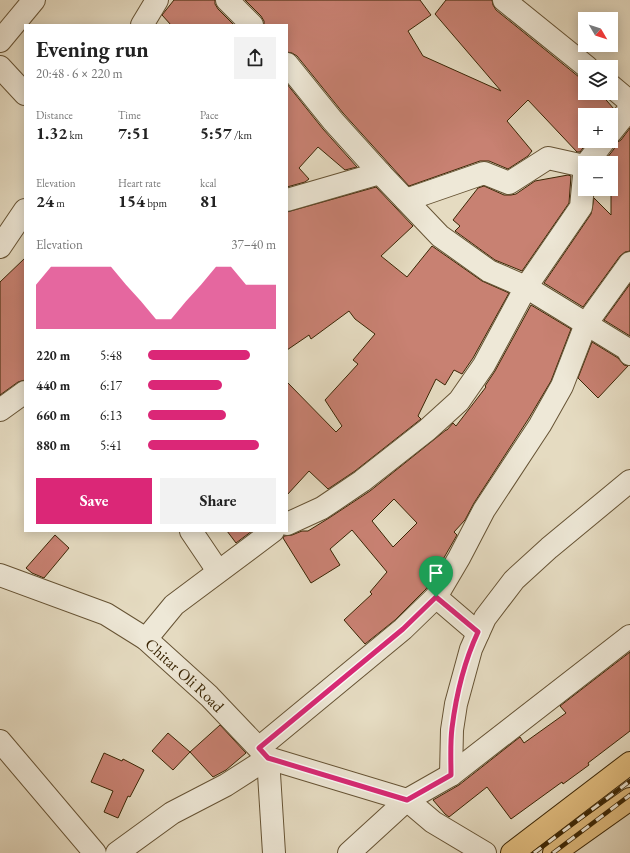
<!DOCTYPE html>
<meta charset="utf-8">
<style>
body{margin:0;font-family:"EB Garamond",serif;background:#f2f2f2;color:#222;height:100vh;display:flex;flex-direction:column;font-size:15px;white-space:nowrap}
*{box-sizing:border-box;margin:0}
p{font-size:13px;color:#767676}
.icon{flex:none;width:22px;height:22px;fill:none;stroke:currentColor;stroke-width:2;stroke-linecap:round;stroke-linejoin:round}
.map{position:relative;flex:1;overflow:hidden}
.drawer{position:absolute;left:24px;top:24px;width:264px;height:508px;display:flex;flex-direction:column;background:#fff;border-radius:0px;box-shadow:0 2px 10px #0003}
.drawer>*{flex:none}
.needle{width:26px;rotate:129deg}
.buttons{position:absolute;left:578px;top:12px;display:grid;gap:8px}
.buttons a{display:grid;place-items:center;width:40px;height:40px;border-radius:0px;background:#fff;box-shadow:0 2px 10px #0003;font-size:20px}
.pin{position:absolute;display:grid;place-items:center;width:34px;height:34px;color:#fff;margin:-41px -17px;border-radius:50% 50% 50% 0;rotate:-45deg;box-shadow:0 0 4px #0007}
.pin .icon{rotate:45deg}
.round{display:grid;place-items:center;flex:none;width:42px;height:42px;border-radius:0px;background:#f2f2f2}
.summary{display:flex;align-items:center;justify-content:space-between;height:68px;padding:0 12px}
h1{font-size:22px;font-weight:700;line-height:30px}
.figures{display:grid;grid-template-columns:repeat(3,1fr);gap:6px;height:68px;padding:4px 12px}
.figures div{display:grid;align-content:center}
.figures b{font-size:17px;font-weight:700}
.figures small{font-size:11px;font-weight:400}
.figures p{font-size:11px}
.chart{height:112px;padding:8px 12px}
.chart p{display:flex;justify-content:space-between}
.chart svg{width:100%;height:72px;margin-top:4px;fill:#db2777;opacity:.7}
.cta{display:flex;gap:8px;margin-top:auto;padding:8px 12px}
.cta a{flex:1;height:46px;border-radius:0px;background:#db2777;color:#fff;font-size:16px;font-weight:700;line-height:46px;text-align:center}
.cta a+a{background:#f2f2f2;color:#222}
ul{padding:0 12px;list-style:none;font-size:13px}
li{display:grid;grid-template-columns:64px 48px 1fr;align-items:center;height:30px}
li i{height:10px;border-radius:5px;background:#db2777}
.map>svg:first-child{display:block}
.building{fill:#c88172;stroke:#3b2605;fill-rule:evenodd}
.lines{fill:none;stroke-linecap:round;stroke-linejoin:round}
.minor-casing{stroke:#665334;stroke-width:24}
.tertiary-casing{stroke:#665334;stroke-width:24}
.primary-casing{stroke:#3b2605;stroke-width:24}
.minor{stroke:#eee8d7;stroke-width:22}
.tertiary{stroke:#eee8d7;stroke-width:22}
.primary{stroke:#e2be80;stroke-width:22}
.rail-casing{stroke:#3b2605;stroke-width:4.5}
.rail{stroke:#eee8d7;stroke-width:3;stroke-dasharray:9;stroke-linecap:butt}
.route-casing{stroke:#fff;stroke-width:8}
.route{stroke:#db2777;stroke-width:5}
.labels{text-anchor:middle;stroke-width:4;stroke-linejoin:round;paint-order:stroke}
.street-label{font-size:16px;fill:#3b2605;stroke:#eee8d7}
</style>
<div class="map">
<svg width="630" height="853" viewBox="0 0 630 853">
<rect width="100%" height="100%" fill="#e5dbc1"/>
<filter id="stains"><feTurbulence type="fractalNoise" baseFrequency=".005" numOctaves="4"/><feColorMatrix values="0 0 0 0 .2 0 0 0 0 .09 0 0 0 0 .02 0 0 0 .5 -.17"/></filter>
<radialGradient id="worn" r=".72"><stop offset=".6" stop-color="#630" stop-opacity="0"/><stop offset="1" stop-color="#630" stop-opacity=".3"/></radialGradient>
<path class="building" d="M174 0H215V4L218 9 234 25H171L162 15Z
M245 0H420L431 15 408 31 423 56 501 91 435 14 446 0H492L493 5 496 10 579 77 585 79V93H600L614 109 609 115H585V141H588L580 152H577L528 100 507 121 532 151 528 156 508 169 489 161H480L409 186 343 113 297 56 292 53 287 52V25H264V21L261 16Z
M287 84 323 129 357 167 345 170 318 147 299 168 309 179 305 182 287 187Z
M630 128V251L625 252 620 256 583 307 544 283 591 214 594 198 611 215V163H603L614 149 616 143 621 140Z
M568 175 571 176 569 203 522 271 495 260 455 231 460 226 453 220 478 188 484 186 504 195H511L516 194 535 181Z
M376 187 413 226 381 256 407 277 432 246 482 281 509 293 473 358 462 374 454 370 445 385 436 379 418 416 421 419 355 471 328 489 309 471 287 495V382L336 432 342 426 325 400 358 364 353 360 375 334 355 319 349 311 311 339 309 335 287 350V212Z
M25 258V380L18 382 0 395V282Z
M630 284V336L604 320Z
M531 305 571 329 551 381 529 418 474 503 465 520 454 532 457 535 426 589 395 620 365 644 344 620 372 594 370 592 387 572 352 530 330 549 340 565 311 583 283 538 284 536 292 535 302 531H308L329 518 370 491 446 430H447L453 423 456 426 486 387 485 386 495 371ZM394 499 417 523 393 547 372 521Z
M592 342 618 358 624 365 628 366 598 398 578 378Z
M227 531H252L236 543Z
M55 535 69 548 44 578 32 573 26 568Z
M630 652V731L588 763 589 765 563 784 562 782 511 819 487 787 449 817 445 814 433 800 459 785 520 737 524 743 566 713 560 706Z
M220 725 246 753 226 770 213 777 190 752Z
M168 733 190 752 173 770 152 751Z
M104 753 122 761 123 759 144 770 130 797 128 796 118 818 104 812 113 791 91 782Z"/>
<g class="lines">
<g class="minor-casing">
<g id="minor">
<path d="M227 0 252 25"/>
<path d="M504 0 587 67"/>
<path d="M0 41 34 0"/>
<path d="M287 64 333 121 380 173 440 236 489 271 526 287 581 207 585 165"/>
<path d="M0 67 25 94"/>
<path d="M611 86 630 102"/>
<path d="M611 132 630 108"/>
<path d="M587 163 604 141"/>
<path d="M287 200 380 173"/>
<path d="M406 200 484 173 509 183 548 158 584 166"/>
<path d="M0 410 25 392"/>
<path d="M287 524 322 508 362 481 427 430 459 401 484 365 526 287 627 349 630 354"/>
<path d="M191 531 218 571"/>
<path id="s1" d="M0 575 106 614 146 639 209 696 268 758 274 853"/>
<path d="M436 597 478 633"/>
<path d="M146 639 174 605 273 531"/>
<path d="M259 748 403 629 436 597 459 558 484 510 540 425 562 386 586 324 630 263"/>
<path d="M451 775 452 730 456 704 471 649 485 618 514 580 549 548 630 481"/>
<path d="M117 853 172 813 226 785 268 758 407 800 433 822 485 853"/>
<path d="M349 853 407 800 451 775 630 636"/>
</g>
</g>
<g class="tertiary-casing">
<path id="tertiary" d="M142 25 157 0
M0 247 25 210
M0 741 95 853"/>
</g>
<g class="primary-casing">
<path id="primary" d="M512 853 630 763
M554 853 630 799"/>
</g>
<use href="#minor" class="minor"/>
<use href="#tertiary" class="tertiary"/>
<use href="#primary" class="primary"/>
<g class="rail-casing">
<path id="rail" d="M534 853 630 781
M553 853 630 795"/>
</g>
<use href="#rail" class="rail"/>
</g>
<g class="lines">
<g class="route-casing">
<path id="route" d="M436 597 478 632C464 662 456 696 452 728 450 744 451 760 451 775L407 800 268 758 259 748 403 629Z"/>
</g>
<use href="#route" class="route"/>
</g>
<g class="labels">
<g class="street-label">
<text dy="6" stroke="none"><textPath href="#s1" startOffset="213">Chitar Oli Road</textPath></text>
</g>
</g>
<rect width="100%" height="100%" filter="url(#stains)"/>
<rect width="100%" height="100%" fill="url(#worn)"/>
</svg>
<div class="buttons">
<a><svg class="needle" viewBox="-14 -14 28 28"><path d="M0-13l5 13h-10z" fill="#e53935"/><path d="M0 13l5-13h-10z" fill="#767676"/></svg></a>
<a><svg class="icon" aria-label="layers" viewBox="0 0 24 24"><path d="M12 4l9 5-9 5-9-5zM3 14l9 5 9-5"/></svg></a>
<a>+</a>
<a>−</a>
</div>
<div class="pin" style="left:436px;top:597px;background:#1e9e55"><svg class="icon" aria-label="arrive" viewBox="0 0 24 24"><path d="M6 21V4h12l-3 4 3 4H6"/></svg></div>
<section class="drawer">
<div class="summary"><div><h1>Evening run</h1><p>20:48 · 6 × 220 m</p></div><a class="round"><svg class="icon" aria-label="share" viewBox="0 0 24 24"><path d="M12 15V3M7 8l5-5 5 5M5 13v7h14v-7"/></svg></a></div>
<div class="figures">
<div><p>Distance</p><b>1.32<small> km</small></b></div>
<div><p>Time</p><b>7:51</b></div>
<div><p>Pace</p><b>5:57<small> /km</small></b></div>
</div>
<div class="figures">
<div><p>Elevation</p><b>24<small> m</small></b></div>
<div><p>Heart rate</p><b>154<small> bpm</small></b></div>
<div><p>kcal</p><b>81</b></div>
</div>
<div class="chart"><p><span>Elevation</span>37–40 m</p>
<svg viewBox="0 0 160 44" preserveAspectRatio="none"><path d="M0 44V17L10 6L20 6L30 6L40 6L50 6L60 17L70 27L80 38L90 38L100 27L110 17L120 6L130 6L140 17L150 17L160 17V44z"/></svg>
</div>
<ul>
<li><b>220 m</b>5:48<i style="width:80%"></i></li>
<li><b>440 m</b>6:17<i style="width:58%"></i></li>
<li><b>660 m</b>6:13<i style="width:61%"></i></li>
<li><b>880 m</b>5:41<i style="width:87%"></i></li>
</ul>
<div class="cta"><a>Save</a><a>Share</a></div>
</section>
</div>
